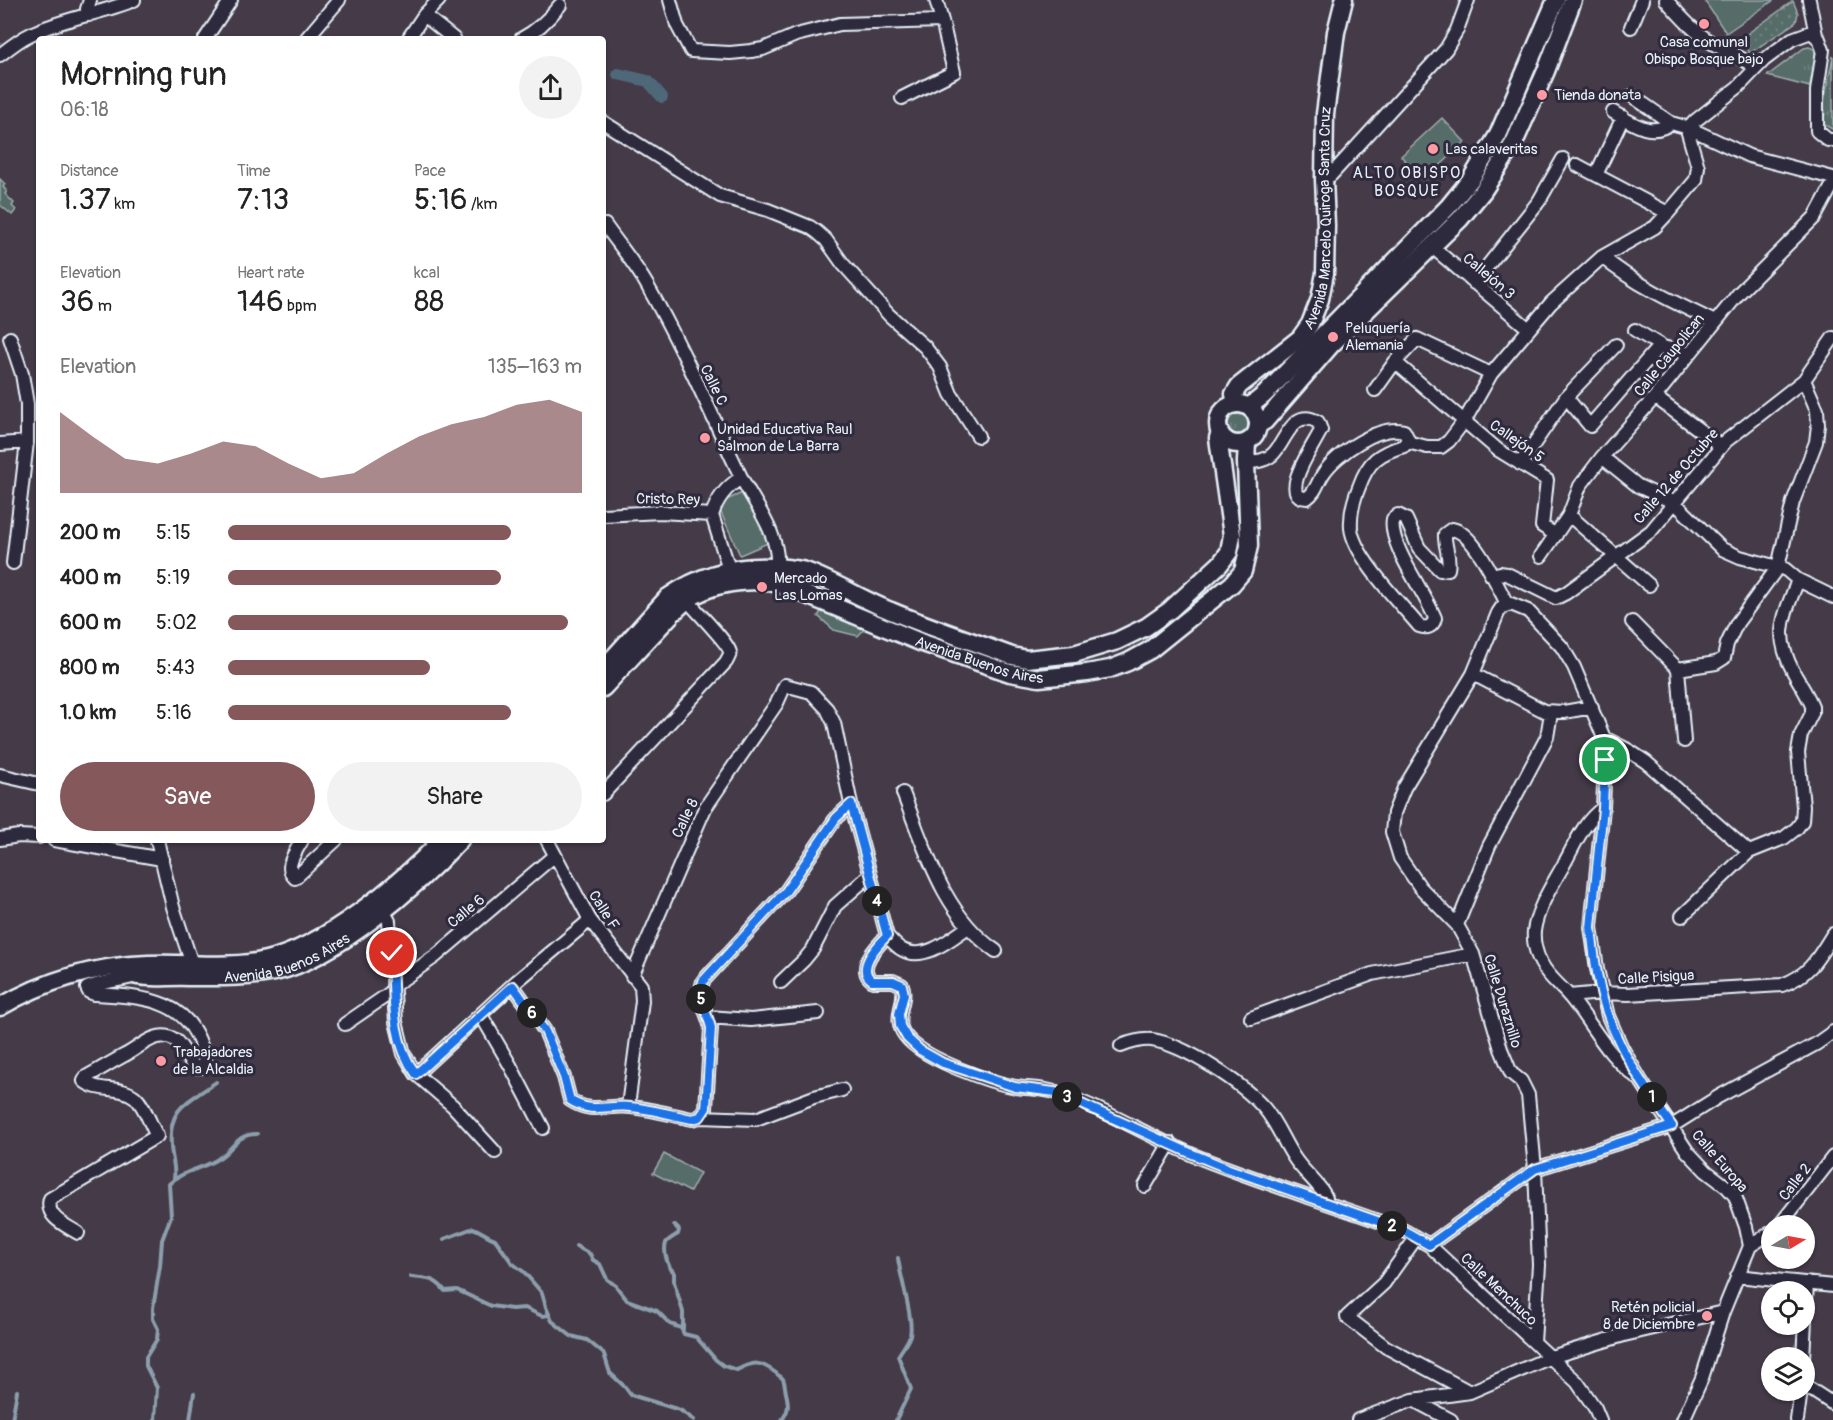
<!DOCTYPE html>
<meta charset="utf-8">
<style>
body{margin:0;font-family:Pangolin,sans-serif;background:#f2f2f2;color:#222;height:100vh;display:flex;flex-direction:column;font-size:22px;white-space:nowrap}
*{box-sizing:border-box;margin:0}
p{font-size:20px;color:#767676}
.icon{flex:none;width:33px;height:33px;fill:none;stroke:currentColor;stroke-width:2;stroke-linecap:round;stroke-linejoin:round}
.map{position:relative;flex:1;overflow:hidden}
.side{position:absolute;left:36px;top:36px;width:570px;height:807px;display:flex;flex-direction:column;background:#fff;border-radius:6px;box-shadow:0 2px 4px #0004}
.side>*{flex:none}
.needle{width:39px;rotate:80deg}
.fabs{position:absolute;left:1761px;top:1215px;display:grid;gap:12px}
.fabs a{display:grid;place-items:center;width:54px;height:54px;border-radius:50%;background:#fff;box-shadow:0 2px 4px #0004;font-size:30px}
.pin{position:absolute;display:grid;place-items:center;width:51px;height:51px;color:#fff;margin:-26px;border:3px solid #fff;border-radius:50%;box-shadow:0 2px 6px #0007}
.km{position:absolute;width:30px;height:30px;margin:-15px;border-radius:50%;background:#222;color:#fff;font-size:16px;line-height:30px;text-align:center}
.round{display:grid;place-items:center;flex:none;width:63px;height:63px;border-radius:32px;background:#f2f2f2}
.head{display:flex;align-items:center;justify-content:space-between;height:102px;padding:0 24px}
h1{font-size:33px;font-weight:600;line-height:45px}
.metrics{display:grid;grid-template-columns:repeat(3,1fr);gap:9px;height:102px;padding:6px 24px}
.metrics div{display:grid;align-content:center}
.metrics b{font-size:30px;font-weight:600}
.metrics small{font-size:16px;font-weight:400}
.metrics p{font-size:16px}
.chart{height:168px;padding:12px 24px}
.chart p{display:flex;justify-content:space-between}
.chart svg{width:100%;height:108px;margin-top:6px;fill:#85585c;opacity:.7}
.primary-button{display:flex;gap:12px;margin-top:auto;padding:12px 24px}
.primary-button a{flex:1;height:69px;border-radius:36px;background:#85585c;color:#fff;font-size:24px;font-weight:600;line-height:69px;text-align:center}
.primary-button a+a{background:#f2f2f2;color:#222}
ul{padding:0 24px;list-style:none;font-size:20px}
li{display:grid;grid-template-columns:96px 72px 1fr;align-items:center;height:45px}
li i{height:15px;border-radius:8px;background:#85585c}
.map>svg:first-child{display:block}
.grass{fill:url(#grass-dots);stroke:#9faeb0;stroke-width:1.5}
.park{fill:url(#park-tufts);stroke:#9faeb0;stroke-width:1.5}
.pitch{fill:#566c67;stroke:#9faeb0;stroke-width:1.5}
.lines{fill:none;stroke-linecap:round;stroke-linejoin:round}
.stream{stroke:#8d9fac;stroke-width:4}
.canal{stroke:#506879;stroke-width:12}
.street-casing{stroke:#e8f1f8;stroke-width:16}
.secondary-casing{stroke:#e8f1f8;stroke-width:21}
.street{stroke:#2f2a3d;stroke-width:12}
.secondary{stroke:#2f2a3d;stroke-width:16}
.route-casing{stroke:#fff;stroke-width:12}
.route{stroke:#1a73e8;stroke-width:8}
.poi-dot{fill:#ff9aa2;stroke:#2f2a3d;stroke-width:2}
.labels{text-anchor:middle;stroke-width:6;stroke-linejoin:round;paint-order:stroke}
.poi-label{font-size:15px;fill:#e8f1f8;stroke:#2f2a3d;text-anchor:start}
.street-label{font-size:15px;fill:#e8f1f8;stroke:#2f2a3d}
.neighbourhood-label{font-size:16px;letter-spacing:1.5px;fill:#e8f1f8;stroke:#2f2a3d}
</style>
<div class="map">
<svg width="1833" height="1420" viewBox="0 0 1833 1420">
<defs>
<pattern id="grass-dots" width="8" height="8" patternUnits="userSpaceOnUse" patternTransform="scale(1.5)"><rect width="8" height="8" fill="#566c67"/><path d="M2 2h.1M6 6h.1" fill="none" stroke="#6e817e" stroke-width="1.8" stroke-linecap="round"/></pattern>
<pattern id="park-tufts" width="24" height="20" patternUnits="userSpaceOnUse" patternTransform="scale(1.5)"><rect width="24" height="20" fill="#566c67"/><path d="M3 7l-1-3M5 7V3M7 7l1-3M15 17l-1-3M17 17v-4M19 17l1-3" fill="none" stroke="#6e817e"/></pattern>
</defs>
<rect width="100%" height="100%" fill="#443a48"/>
<filter id="ink" filterUnits="userSpaceOnUse"><feTurbulence type="fractalNoise" baseFrequency=".0167" numOctaves="2"/><feDisplacementMap in="SourceGraphic" scale="12" xChannelSelector="R" yChannelSelector="G"/><feConvolveMatrix kernelMatrix="1 2 1 2 8 2 1 2 1" color-interpolation-filters="sRGB"/></filter>
<g filter="url(#ink)">
<path class="grass" d="M1793 1 1798 13 1796 22 1750 53 1740 39Z"/>
<path class="park" d="M1809 47 1814 49 1816 55 1810 87 1767 76 1804 48Z
M1833 56V129H1832L1823 124 1821 117Z
M0 179 5 184 3 187 7 191 5 194 14 203 12 206 16 210 12 215 0 205Z
M1228 424a10 10 0 1 1 20 0a10 10 0 1 1-20 0Z
M824 607 872 621 858 636 834 630 818 616Z"/>
<path class="pitch" d="M1704 0H1774L1726 33Z
M1442 118 1465 142 1424 181 1401 156Z
M747 491 770 542 740 555 717 504Z
M664 1154 700 1173 690 1192 653 1173Z"/>
<g class="lines">
<path class="stream" d="M174 1178C176 1166 171 1157 171 1145 168 1106 189 1102 216 1082
M674 1225 679 1230 678 1234C675 1236 668 1239 666 1243 663 1252 668 1268 674 1272V1282L683 1312V1329
M444 1239 473 1228C482 1231 486 1236 495 1239L512 1263 524 1272 542 1293 546 1307 552 1321 571 1336 587 1340 604 1354 610 1373 625 1387 631 1395 680 1410 694 1420
M576 1246 590 1254 593 1260 600 1264 607 1279 616 1286 627 1300 657 1311 670 1324 681 1328 684 1334 696 1337 716 1360 724 1366 737 1370C754 1361 760 1361 776 1373 778 1376 781 1376 783 1379 785 1383 785 1389 786 1393 789 1405 789 1410 782 1420
M411 1277C427 1279 434 1277 445 1291L457 1290 491 1306 512 1309 525 1308 542 1316 549 1315
M12 1420 17 1391
M155 1420 157 1388 146 1366V1357L157 1339 158 1329 153 1319V1308L160 1266 162 1240 171 1216 169 1184C183 1170 204 1169 219 1158 235 1148 236 1134 257 1134
M190 1420 194 1393
M896 1420 911 1389 898 1356C902 1349 908 1342 910 1335 914 1320 900 1276 898 1258"/>
<path class="canal" d="M618 74 648 81 662 97"/>
<g class="street-casing">
<path id="street" d="M670 0 677 25 691 51 730 53 751 51 763 49 796 35 840 24 942 21 936 0
M1666 0C1680 16 1695 33 1714 44 1728 52 1742 58 1755 67
M1809 0 1816 35
M89 15 87 9 90 0
M424 15 454 39
M1631 27 1642 0
M205 39 231 0
M306 39 339 0
M408 39 424 15 439 0
M521 39C537 31 549 19 560 5
M0 55C10 47 20 39 31 34 64 18 101 14 134 0
M1632 96 1671 123 1689 128 1749 156 1833 178
M902 98 954 72 942 21
M1613 112C1632 123 1651 138 1671 123
M603 122 720 196 768 210 810 227 817 232 826 240 843 264 889 315 925 347 940 367 951 394 978 436
M1577 165 1668 213
M1596 175 1623 117
M1324 179 1331 175 1446 49 1457 30 1468 0
M605 225C619 245 635 264 647 285 682 346 710 412 740 475 754 504 780 534 777 567
M1431 246 1529 329
M1602 257C1636 285 1675 303 1715 322
M1474 283 1539 201 1563 159
M1635 330 1663 347 1689 354
M10 338 22 374 27 404V442L13 563
M1395 362 1498 450 1547 480 1542 526 1556 535
M1375 390 1395 362 1417 339 1491 374
M1566 397 1590 426 1654 352 1663 347
M1655 397 1721 446
M1407 442 1427 447H1441L1449 441 1465 420 1491 374 1551 303 1602 257 1655 227 1668 213 1696 180 1698 167 1688 133 1689 128 1695 121 1738 87 1764 60 1792 39 1811 32 1819 39 1823 50 1817 91V131L1828 140H1833
M0 444 27 442
M1602 457 1638 486 1675 503 1722 549 1740 557 1785 569 1798 580 1833 597
M1246 462C1256 462 1266 461 1273 454 1286 442 1292 407 1318 422L1321 430C1316 442 1276 497 1307 498 1316 492 1317 483 1323 474 1336 454 1379 424 1404 431L1408 439 1404 446C1379 453 1368 461 1359 487 1354 499 1350 514 1351 528 1354 557 1400 603 1419 626 1427 629 1433 627 1435 618 1425 592 1388 545 1393 519L1398 515 1406 519 1419 548 1440 570 1448 569C1451 557 1444 546 1445 534L1452 529C1474 532 1497 585 1507 604
M1520 464 1566 397 1616 345
M603 515 660 512 712 515
M712 515 729 569
M712 515C717 498 726 487 741 478
M1569 515 1649 585
M1541 556 1569 515 1580 486 1602 457 1655 397 1739 293 1815 217 1833 184
M1491 575 1500 573 1507 574 1556 598 1566 593 1651 531 1726 441 1804 380 1833 338
M1632 622 1678 669 1684 741
M1678 669 1716 663 1724 658 1727 644 1737 623 1778 567 1793 502 1816 442 1818 425 1817 410 1804 380
M1473 674 1544 711 1564 712 1592 707
M1604 738 1628 750 1646 762 1749 852
M0 775 39 784
M903 793C925 849 944 916 996 951
M603 794 726 662C727 660 730 655 730 653 730 644 691 606 683 595
M1603 808C1584 821 1575 844 1564 864 1553 884 1537 908 1534 931 1533 941 1536 954 1541 963 1548 977 1560 985 1570 997 1593 1025 1608 1058 1638 1078
M0 839 19 836 39 837
M54 840 162 859
M157 840 173 907 192 964
M302 840C296 852 283 867 295 878L336 840
M547 840 590 920 641 986 642 1001 628 1106
M383 910 389 921 396 1022 404 1054 416 1074 453 1106 495 1152
M1682 916 1749 852 1784 838 1797 828 1802 821 1803 807 1798 752 1801 735 1812 713V706C1807 694 1800 684 1794 673 1773 634 1783 619 1798 580
M1457 925 1489 846 1547 737 1551 713
M887 936C878 945 854 969 873 981H893L902 985C909 1002 888 1019 909 1040 928 1060 989 1082 1016 1087 1029 1089 1044 1088 1057 1093 1104 1108 1147 1136 1193 1155 1262 1183 1333 1204 1403 1230L1429 1245 1577 1382 1595 1408 1600 1420
M632 976 705 808 777 703 785 685 811 692 827 709 834 723 851 804 887 936C891 940 896 946 901 949 923 963 951 939 968 927
M781 982 804 960 813 949 835 906 870 875
M393 986 436 956 555 855
M513 986 545 1031 564 1077 570 1100C592 1115 609 1104 631 1107 651 1109 672 1115 692 1119L700 1117 756 1119 814 1097 842 1090
M1569 996 1602 993 1628 994 1782 985C1810 975 1818 958 1833 934
M481 1015 510 1065 543 1128
M708 1017 751 1020 818 1013
M1251 1018 1372 974 1473 954
M345 1024 393 991
M1121 1046C1131 1042 1140 1039 1152 1040 1185 1045 1242 1083 1264 1108 1277 1123 1284 1143 1295 1159 1303 1172 1325 1188 1327 1202
M416 1074 517 981 590 920
M700 1117 706 1108 711 1028C707 1011 697 999 703 981L786 891 836 818 851 804
M1145 1186 1170 1143
M1779 1226 1833 1157
M78 1233C65 1225 45 1217 50 1199L157 1136C150 1124 145 1106 135 1097 120 1085 98 1093 84 1081L86 1077C99 1070 110 1063 123 1056 139 1049 156 1028 175 1040 184 1047 186 1059 195 1067H201L205 1061C194 999 147 997 94 994L89 992 87 988C99 982 123 980 137 976
M1416 1238 1384 1283 1347 1317 1386 1347 1470 1392
M1429 1245 1535 1169 1672 1126 1718 1097 1816 1044 1833 1032
M1750 1246 1772 1232
M1737 1276 1833 1286
M1534 1342 1539 1265 1535 1169 1528 1095 1521 1081 1511 1073 1501 1049 1473 954 1457 925 1420 887 1400 858 1392 832 1394 813 1404 788 1473 674 1498 613 1502 607 1511 604 1528 611 1562 647 1574 667 1604 738 1605 760 1603 808 1591 927 1597 969 1608 1016 1622 1048 1641 1081 1687 1151 1706 1171 1727 1187 1735 1196 1746 1227 1750 1246 1723 1312 1702 1378 1683 1420
M1803 1358 1807 1283
M1804 1385 1833 1404
M1413 1400 1451 1420
M1358 1420 1413 1400 1470 1392 1551 1357 1624 1335 1723 1312
M1797 1420 1801 1390"/>
</g>
<g class="secondary-casing">
<g id="secondary">
<circle cx="1238" cy="424" r="20"/>
<path id="s1" d="M1236 404 1234 394 1239 386 1300 338 1310 324 1320 299 1325 273 1326 225 1324 179 1325 114 1336 32 1344 0"/>
<path d="M1249 407 1264 395 1449 206 1471 179 1498 135 1556 0"/>
<path d="M1258 425 1265 421 1331 345 1460 219 1483 191 1514 143 1546 71 1573 0"/>
<path d="M603 669 668 597C704 572 743 563 786 568 793 569 802 569 808 572 837 583 863 600 891 611 931 628 972 641 1012 656L1027 659 1074 654 1117 641 1146 627 1170 610 1220 564 1229 552 1232 535 1218 438 1220 433"/>
<path id="s2" d="M603 688C621 669 639 649 657 630 666 620 676 609 686 601 711 582 750 578 780 584L920 642 1010 673 1039 678 1087 673 1110 669 1128 662 1150 650 1232 584 1243 571 1249 546 1246 462 1247 442"/>
<path id="s3" d="M116 968C123 971 131 975 138 976 154 979 172 976 188 977 217 977 247 978 275 972 335 959 419 884 460 840"/>
<path d="M0 1007C46 980 94 966 148 964 187 962 228 969 266 960 325 947 400 883 442 840"/>
</g>
</g>
<use href="#street" class="street"/>
<use href="#secondary" class="secondary"/>
</g>
</g>
<g class="lines" filter="url(#ink)">
<g class="route-casing">
<path id="route" d="M392 953C394 993 390 1040 416 1074L513 986 545 1031 564 1077 570 1100C592 1115 609 1104 631 1107 651 1109 672 1115 692 1119L700 1117 706 1108 711 1028C707 1011 697 998 703 981L786 891 836 818 851 804 887 936C878 945 854 969 873 981H893L902 985 904 994 899 1014 900 1026 907 1038 920 1050 943 1063 1015 1087 1055 1092 1190 1153 1229 1169 1403 1230 1429 1245 1535 1169 1672 1126C1648 1092 1623 1057 1609 1018 1598 989 1594 957 1591 927L1603 808 1605 760"/>
</g>
<use href="#route" class="route"/>
</g>
<g class="poi-dot">
<circle cx="1704" cy="24" r="6"/>
<circle cx="1542" cy="95" r="6"/>
<circle cx="1433" cy="149" r="6"/>
<circle cx="1333" cy="337" r="6"/>
<circle cx="705" cy="438" r="6"/>
<circle cx="762" cy="587" r="6"/>
<circle cx="161" cy="1061" r="6"/>
<circle cx="1707" cy="1316" r="6"/>
</g>
<g class="labels">
<g class="poi-label">
<text x="1704" y="47" text-anchor="middle">Casa comunal<tspan x="1704" dy="17">Obispo Bosque bajo</tspan></text>
<text x="1554" y="100">Tienda donata</text>
<text x="1445" y="154">Las calaveritas</text>
<text x="1345" y="333">Peluquería<tspan x="1345" dy="17">Alemania</tspan></text>
<text x="717" y="434">Unidad Educativa Raul<tspan x="717" dy="17">Salmon de La Barra</tspan></text>
<text x="774" y="583">Mercado<tspan x="774" dy="17">Las Lomas</tspan></text>
<text x="173" y="1057">Trabajadores<tspan x="173" dy="17">de la Alcaldia</tspan></text>
<text x="1695" y="1312" text-anchor="end">Retén policial<tspan x="1695" dy="17">8 de Diciembre</tspan></text>
</g>
<g class="street-label">
<text dy="5" stroke="none"><textPath href="#s1" startOffset="222">Avenida Marcelo Quiroga Santa Cruz</textPath></text>
<text transform="translate(1489 276) rotate(40)" y="5">Callejón 3</text>
<text transform="translate(1669 355) rotate(-51)" y="5">Calle Caupolican</text>
<text transform="translate(714 385) rotate(64)" y="5">Calle C</text>
<text transform="translate(1517 441) rotate(35)" y="5">Callejón 5</text>
<text transform="translate(1676 476) rotate(-49)" y="5">Calle 12 de Octubre</text>
<text transform="translate(668 499) rotate(1)" y="5">Cristo Rey</text>
<text dy="5" stroke="none"><textPath href="#s2" startOffset="432">Avenida Buenos Aires</textPath></text>
<text transform="translate(685 818) rotate(-64)" y="5">Calle 8</text>
<text transform="translate(604 910) rotate(58)" y="5">Calle F</text>
<text transform="translate(466 911) rotate(-40)" y="5">Calle 6</text>
<text dy="5" stroke="none"><textPath href="#s3" startOffset="176">Avenida Buenos Aires</textPath></text>
<text transform="translate(1656 977) rotate(-3)" y="5">Calle Pisigua</text>
<text transform="translate(1503 1001) rotate(73)" y="5">Calle Duraznillo</text>
<text transform="translate(1720 1161) rotate(49)" y="5">Calle Europa</text>
<text transform="translate(1795 1182) rotate(-52)" y="5">Calle 2</text>
<text transform="translate(1499 1289) rotate(43)" y="5">Calle Menchuco</text>
</g>
<g class="neighbourhood-label">
<text x="1407" y="178">ALTO OBISPO<tspan x="1407" dy="18">BOSQUE</tspan></text>
</g>
</g>
</svg>
<div class="fabs">
<a><svg class="needle" viewBox="-14 -14 28 28"><path d="M0-13l5 13h-10z" fill="#e53935"/><path d="M0 13l5-13h-10z" fill="#767676"/></svg></a>
<a><svg class="icon" aria-label="locate" viewBox="0 0 24 24"><circle cx="12" cy="12" r="6"/><path d="M12 2v4M12 18v4M2 12h4M18 12h4"/></svg></a>
<a><svg class="icon" aria-label="layers" viewBox="0 0 24 24"><path d="M12 4l9 5-9 5-9-5zM3 14l9 5 9-5"/></svg></a>
</div>
<div class="pin" style="left:1605px;top:760px;background:#1e9e55"><svg class="icon" aria-label="arrive" viewBox="0 0 24 24"><path d="M6 21V4h12l-3 4 3 4H6"/></svg></div>
<div class="pin" style="left:392px;top:953px;background:#d93025"><svg class="icon" aria-label="check" viewBox="0 0 24 24"><path d="M5 12l5 5 9-10"/></svg></div>
<b class="km" style="left:1652px;top:1097px">1</b>
<b class="km" style="left:1392px;top:1226px">2</b>
<b class="km" style="left:1067px;top:1097px">3</b>
<b class="km" style="left:877px;top:901px">4</b>
<b class="km" style="left:701px;top:999px">5</b>
<b class="km" style="left:532px;top:1013px">6</b>
<section class="side">
<div class="head"><div><h1>Morning run</h1><p>06:18</p></div><a class="round"><svg class="icon" aria-label="share" viewBox="0 0 24 24"><path d="M12 15V3M7 8l5-5 5 5M5 13v7h14v-7"/></svg></a></div>
<div class="metrics">
<div><p>Distance</p><b>1.37<small> km</small></b></div>
<div><p>Time</p><b>7:13</b></div>
<div><p>Pace</p><b>5:16<small> /km</small></b></div>
</div>
<div class="metrics">
<div><p>Elevation</p><b>36<small> m</small></b></div>
<div><p>Heart rate</p><b>146<small> bpm</small></b></div>
<div><p>kcal</p><b>88</b></div>
</div>
<div class="chart"><p><span>Elevation</span>135–163 m</p>
<svg viewBox="0 0 160 44" preserveAspectRatio="none"><path d="M0 44V11L10 21L20 30L30 32L40 28L50 23L60 25L70 32L80 38L90 36L100 28L110 21L120 16L130 13L140 8L150 6L160 11V44z"/></svg>
</div>
<ul>
<li><b>200 m</b>5:15<i style="width:80%"></i></li>
<li><b>400 m</b>5:19<i style="width:77%"></i></li>
<li><b>600 m</b>5:02<i style="width:96%"></i></li>
<li><b>800 m</b>5:43<i style="width:57%"></i></li>
<li><b>1.0 km</b>5:16<i style="width:80%"></i></li>
</ul>
<div class="primary-button"><a>Save</a><a>Share</a></div>
</section>
</div>
